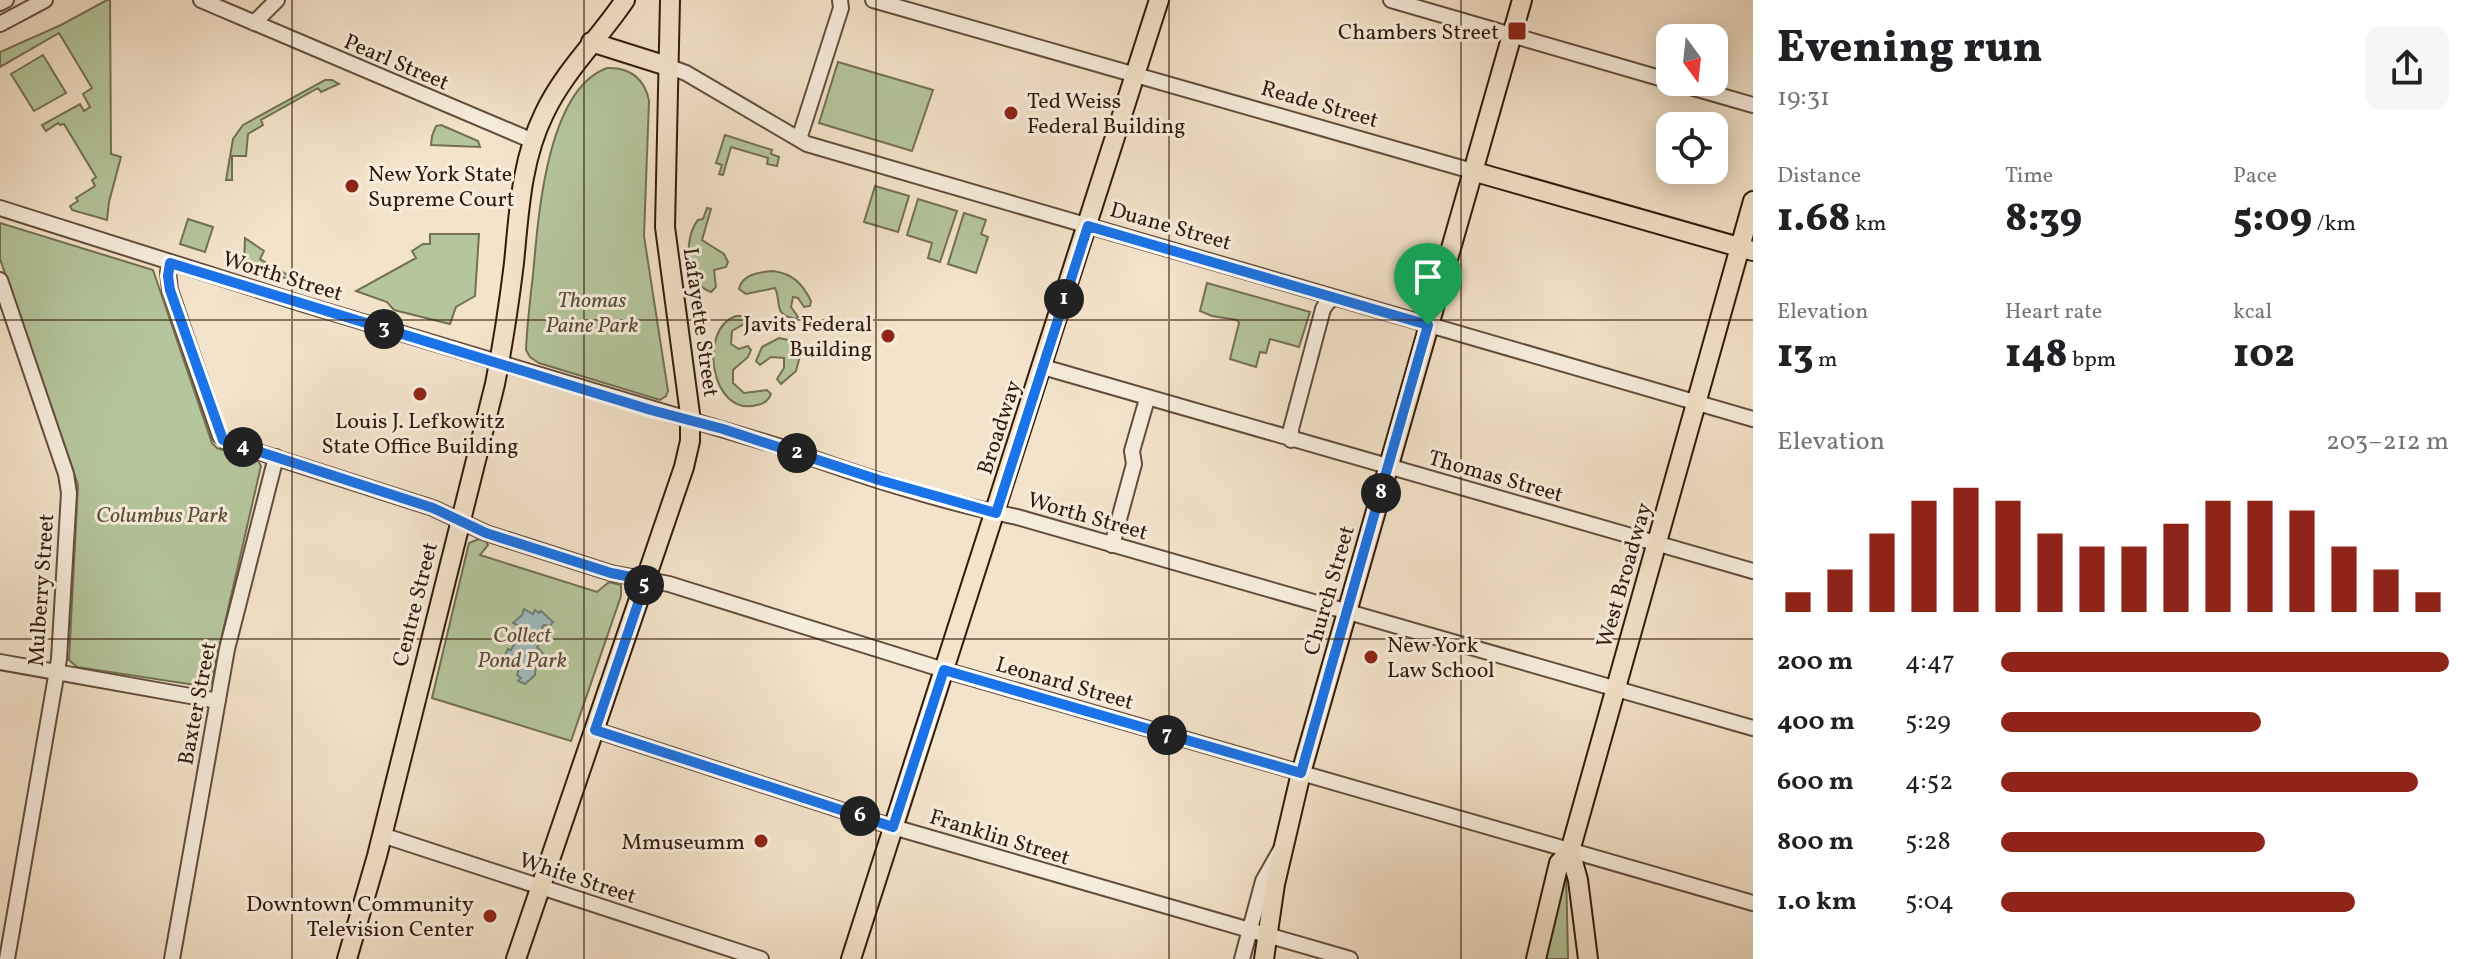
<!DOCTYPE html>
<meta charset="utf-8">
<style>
body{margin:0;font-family:Vollkorn,serif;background:#f6f6f6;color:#202124;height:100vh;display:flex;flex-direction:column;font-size:30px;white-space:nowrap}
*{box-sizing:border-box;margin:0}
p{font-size:26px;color:#757577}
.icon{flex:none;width:44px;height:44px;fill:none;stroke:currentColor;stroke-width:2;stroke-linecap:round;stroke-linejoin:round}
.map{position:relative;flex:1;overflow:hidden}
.side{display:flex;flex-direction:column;background:#fff;width:720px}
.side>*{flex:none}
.needle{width:52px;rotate:165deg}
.buttons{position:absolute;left:1656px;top:24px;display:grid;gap:16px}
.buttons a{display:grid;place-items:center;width:72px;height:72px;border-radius:16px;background:#fff;box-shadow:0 4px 20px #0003;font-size:40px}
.pin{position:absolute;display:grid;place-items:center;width:68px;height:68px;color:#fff;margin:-82px -34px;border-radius:50% 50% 50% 0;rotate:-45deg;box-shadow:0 0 8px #0007}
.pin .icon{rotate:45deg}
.km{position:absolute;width:40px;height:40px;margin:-20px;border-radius:50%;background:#222;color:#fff;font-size:22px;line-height:40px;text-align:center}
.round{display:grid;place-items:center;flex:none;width:84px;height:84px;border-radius:16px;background:#f6f6f6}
.headline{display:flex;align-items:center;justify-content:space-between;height:136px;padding:0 24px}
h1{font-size:44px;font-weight:800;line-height:60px}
.figures{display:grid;grid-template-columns:repeat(3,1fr);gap:12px;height:136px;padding:8px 24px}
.figures div{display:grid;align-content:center}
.figures b{font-size:40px;font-weight:800}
.figures small{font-size:22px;font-weight:400}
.figures p{font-size:22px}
.chart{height:224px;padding:16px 24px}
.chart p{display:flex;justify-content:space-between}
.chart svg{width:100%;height:144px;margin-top:8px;stroke:#8f2418;stroke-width:6}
ul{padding:0 24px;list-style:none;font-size:26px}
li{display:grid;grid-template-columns:128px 96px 1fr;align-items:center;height:60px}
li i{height:20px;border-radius:10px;background:#8f2418}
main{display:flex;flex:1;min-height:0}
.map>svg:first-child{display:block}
.green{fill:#b5c59c;stroke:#737054;stroke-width:2}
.water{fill:#9dbdbd;stroke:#727c77;stroke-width:2}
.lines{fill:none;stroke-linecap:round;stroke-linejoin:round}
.minor-casing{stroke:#624d3c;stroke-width:18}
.major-casing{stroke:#311b0d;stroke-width:22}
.minor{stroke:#f7eddd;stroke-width:14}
.major{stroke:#f3e3ca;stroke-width:18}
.route-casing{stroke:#fff;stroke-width:16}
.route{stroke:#1a73e8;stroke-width:10}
.grid{fill:none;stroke:#311b0d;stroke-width:2;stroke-opacity:0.55}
.poi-dot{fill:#8f2418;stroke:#f7eddd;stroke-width:3}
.labels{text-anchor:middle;stroke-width:6;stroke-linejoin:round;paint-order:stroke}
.poi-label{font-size:22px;fill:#311b0d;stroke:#f7eddd;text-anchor:end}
.street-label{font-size:22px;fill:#311b0d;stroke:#f7eddd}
.park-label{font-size:22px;font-style:italic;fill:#594e38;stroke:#f7eddd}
</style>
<main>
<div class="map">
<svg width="1753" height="959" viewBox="0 0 1753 959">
<rect width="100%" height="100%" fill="#f3e3ca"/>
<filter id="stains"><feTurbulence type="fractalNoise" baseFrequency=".0025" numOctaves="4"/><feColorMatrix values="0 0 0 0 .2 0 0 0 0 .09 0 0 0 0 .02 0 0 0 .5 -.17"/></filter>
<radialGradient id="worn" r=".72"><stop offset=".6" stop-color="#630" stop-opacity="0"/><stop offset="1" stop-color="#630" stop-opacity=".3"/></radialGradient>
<path class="green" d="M107 0H110L111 154 121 157 109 202 107 220 72 210 70 206 78 201 76 198 95 186 92 180 96 177 64 124 60 125 58 123 46 131 42 125 80 104 84 111 90 107 83 94 92 88 59 33 0 67V52L61 25Z
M43 55 66 93 34 111 11 74Z
M838 62 933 90 912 151 819 123Z
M607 68C630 67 645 79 649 101L644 236 668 391 666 396 660 400 539 363 530 357 526 350C527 325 530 300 533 275 538 220 546 90 607 68Z
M325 80H332L339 84 321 92 318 88 261 120 263 125 248 134 246 156H232V180H226L233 139 243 125Z
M441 125 478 141 480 147 431 145 432 136 436 126Z
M725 135 772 150 771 154 779 157 777 166 767 164 768 158 731 147 723 175 719 174 722 165 716 163Z
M875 186 909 196 898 232 864 222Z
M918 199 957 211 940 262 928 258 932 243 907 235Z
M707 208 711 209 702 240 724 254 728 262 726 267 714 270 716 287 711 292C685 284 683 238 698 220L703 219Z
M964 213 986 220 981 234 988 237 976 273 948 264Z
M188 219 213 227 205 252 180 244Z
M0 223 153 270 212 443 217 448 258 461 261 466 211 683 208 687 77 667 69 660 78 485 0 259Z
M430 234H479L475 296 456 307 450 324 394 310 387 302 356 291 416 258 412 251 423 244H430Z
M245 238 264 251 260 259 302 283 244 266Z
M773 271C793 274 802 283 811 301L810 306 804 307 798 298 793 297 791 307 798 317 796 319C772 315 782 302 775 288L746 294 739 289C742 274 760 272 773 271Z
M1207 283 1310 312 1299 347 1270 339 1266 353 1260 352 1256 367 1230 359 1239 323 1237 320 1212 316 1200 311Z
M736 316H744L747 322 732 331 731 344 739 349 748 346 751 350 748 357 733 370V383L744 393 767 390 771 394C768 401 765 403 757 405 711 418 697 329 736 316Z
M779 338 793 341 801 352 796 371 781 384 777 379 784 368V358L771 357 760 365 756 361 762 347Z
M479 539 486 541 488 545 480 555 597 592 609 582 621 585V596L571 741 432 698 469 543Z
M1562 868 1566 869 1568 959H1546Z"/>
<path class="water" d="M524 609 533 614 535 610 539 613 541 611 553 622 550 626 544 625 542 628 545 637 537 647 545 656 542 664 536 662 535 675 525 684 518 681 521 678 517 675 519 668 513 665 511 667 500 665 508 649 511 650 524 628 513 623 522 615Z"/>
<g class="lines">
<g class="minor-casing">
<path id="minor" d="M201 0 533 141
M873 0 1472 171
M1391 0 1670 81
M0 3 6 0
M254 23 277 0
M0 24 45 0
M667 66 686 73 807 144 1753 419
M1673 82 1753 105
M799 139 841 8 840 0
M0 208 303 304 778 446C856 474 936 501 1017 517L1753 728
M170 263 168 272 170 290 220 436 227 442 433 508 486 533 611 573 669 584 944 670 1753 903
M0 280 66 474 69 493 59 659 7 959
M1043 367 1753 571
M1291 440V429L1323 309 1327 303 1333 298
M1112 545 1134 464 1132 451 1147 399
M0 662 218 701
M595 730 893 827 1350 959
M382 835 761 959
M172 959 227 649 276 457
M1242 959 1263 881 1280 851"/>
</g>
<g class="major-casing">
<path id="major" d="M591 42 667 66
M1472 171 1753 251
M1570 851 1578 880 1588 959
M347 959 377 856 495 384C503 344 509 304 514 263 519 213 521 161 544 114 564 71 599 39 625 0
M516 959 684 467 690 441V414L665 227 670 0
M851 959 1159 0
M1264 959 1275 884 1301 773 1522 0
M1536 959 1559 863 1570 851 1753 201"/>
</g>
<use href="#minor" class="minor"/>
<use href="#major" class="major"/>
</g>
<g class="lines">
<g class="route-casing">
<path id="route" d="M1088 226 1428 325 1301 773 944 670 893 827 595 730 646 580 611 573 486 533 433 508 223 440 170 290 168 276 170 263 651 410 723 429 879 480 996 513Z"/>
</g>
<use href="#route" class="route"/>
</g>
<path class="grid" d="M292 0V959M584 0V959M876 0V959M1169 0V959M1461 0V959M0 320H1753M0 639H1753"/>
<g class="poi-dot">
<rect x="1507" y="21" width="20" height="20" rx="4"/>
<circle cx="1011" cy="113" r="8"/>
<circle cx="352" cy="186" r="8"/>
<circle cx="888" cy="336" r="8"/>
<circle cx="420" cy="394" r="8"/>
<circle cx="1371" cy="657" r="8"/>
<circle cx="761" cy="841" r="8"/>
<circle cx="490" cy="916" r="8"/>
</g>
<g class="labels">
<g class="poi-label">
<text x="1499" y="39">Chambers Street</text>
<text x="1027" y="108" text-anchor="start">Ted Weiss<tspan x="1027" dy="25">Federal Building</tspan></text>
<text x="368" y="181" text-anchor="start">New York State<tspan x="368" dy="25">Supreme Court</tspan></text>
<text x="872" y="331">Javits Federal<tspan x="872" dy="25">Building</tspan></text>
<text x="420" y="428" text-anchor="middle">Louis J. Lefkowitz<tspan x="420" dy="25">State Office Building</tspan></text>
<text x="1387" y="652" text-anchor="start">New York<tspan x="1387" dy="25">Law School</tspan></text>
<text x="745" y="849">Mmuseumm</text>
<text x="474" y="911">Downtown Community<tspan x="474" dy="25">Television Center</tspan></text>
</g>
<g class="street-label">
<text transform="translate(397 61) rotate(23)" y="8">Pearl Street</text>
<text transform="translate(1320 103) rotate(16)" y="8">Reade Street</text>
<text transform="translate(1171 225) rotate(16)" y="8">Duane Street</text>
<text transform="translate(283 275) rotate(17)" y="8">Worth Street</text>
<text transform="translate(702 322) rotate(82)" y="8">Lafayette Street</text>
<text transform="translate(998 427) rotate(-72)" y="8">Broadway</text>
<text transform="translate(1496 475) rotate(16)" y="8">Thomas Street</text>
<text transform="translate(1088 515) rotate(16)" y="8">Worth Street</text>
<text transform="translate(1623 575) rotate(-74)" y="8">West Broadway</text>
<text transform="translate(40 590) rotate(-86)" y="8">Mulberry Street</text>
<text transform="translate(1328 590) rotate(-74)" y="8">Church Street</text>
<text transform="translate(414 604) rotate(-76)" y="8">Centre Street</text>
<text transform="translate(1065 682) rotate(16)" y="8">Leonard Street</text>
<text transform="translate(196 703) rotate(-79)" y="8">Baxter Street</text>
<text transform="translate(1000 836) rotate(17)" y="8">Franklin Street</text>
<text transform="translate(578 877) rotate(18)" y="8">White Street</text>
</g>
<g class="park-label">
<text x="592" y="307">Thomas<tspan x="592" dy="25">Paine Park</tspan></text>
<text x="162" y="522">Columbus Park</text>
<text x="522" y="642">Collect<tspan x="522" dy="25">Pond Park</tspan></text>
</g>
</g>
<rect width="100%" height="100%" filter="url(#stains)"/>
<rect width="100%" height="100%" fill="url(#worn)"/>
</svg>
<div class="buttons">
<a><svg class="needle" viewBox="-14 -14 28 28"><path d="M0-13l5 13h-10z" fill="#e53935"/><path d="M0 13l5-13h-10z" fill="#757577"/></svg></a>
<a><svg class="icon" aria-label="locate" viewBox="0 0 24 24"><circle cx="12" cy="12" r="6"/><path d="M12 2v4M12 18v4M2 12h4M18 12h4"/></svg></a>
</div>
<div class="pin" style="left:1428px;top:325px;background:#1e9e55"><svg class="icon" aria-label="arrive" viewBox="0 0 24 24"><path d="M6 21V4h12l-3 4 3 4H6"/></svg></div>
<b class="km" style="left:1064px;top:299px">1</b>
<b class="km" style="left:797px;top:453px">2</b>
<b class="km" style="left:384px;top:329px">3</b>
<b class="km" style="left:243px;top:447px">4</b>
<b class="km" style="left:644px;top:585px">5</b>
<b class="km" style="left:860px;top:816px">6</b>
<b class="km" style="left:1167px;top:735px">7</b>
<b class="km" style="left:1381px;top:493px">8</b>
</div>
<section class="side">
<div class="headline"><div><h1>Evening run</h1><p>19:31</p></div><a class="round"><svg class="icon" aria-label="share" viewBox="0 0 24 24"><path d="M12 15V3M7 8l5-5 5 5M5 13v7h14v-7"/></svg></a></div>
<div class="figures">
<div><p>Distance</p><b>1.68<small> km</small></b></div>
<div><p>Time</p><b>8:39</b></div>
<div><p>Pace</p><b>5:09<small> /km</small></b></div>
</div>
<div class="figures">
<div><p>Elevation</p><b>13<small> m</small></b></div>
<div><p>Heart rate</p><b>148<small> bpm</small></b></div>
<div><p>kcal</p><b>102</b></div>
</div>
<div class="chart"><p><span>Elevation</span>203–212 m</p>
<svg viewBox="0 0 160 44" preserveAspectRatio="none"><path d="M5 44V38M15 44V31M25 44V20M35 44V10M45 44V6M55 44V10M65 44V20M75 44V24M85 44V24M95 44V17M105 44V10M115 44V10M125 44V13M135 44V24M145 44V31M155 44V38"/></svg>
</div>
<ul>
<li><b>200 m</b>4:47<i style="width:100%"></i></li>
<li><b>400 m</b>5:29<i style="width:58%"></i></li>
<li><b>600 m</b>4:52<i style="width:93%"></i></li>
<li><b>800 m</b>5:28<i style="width:59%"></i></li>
<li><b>1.0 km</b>5:04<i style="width:79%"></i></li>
</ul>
</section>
</main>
